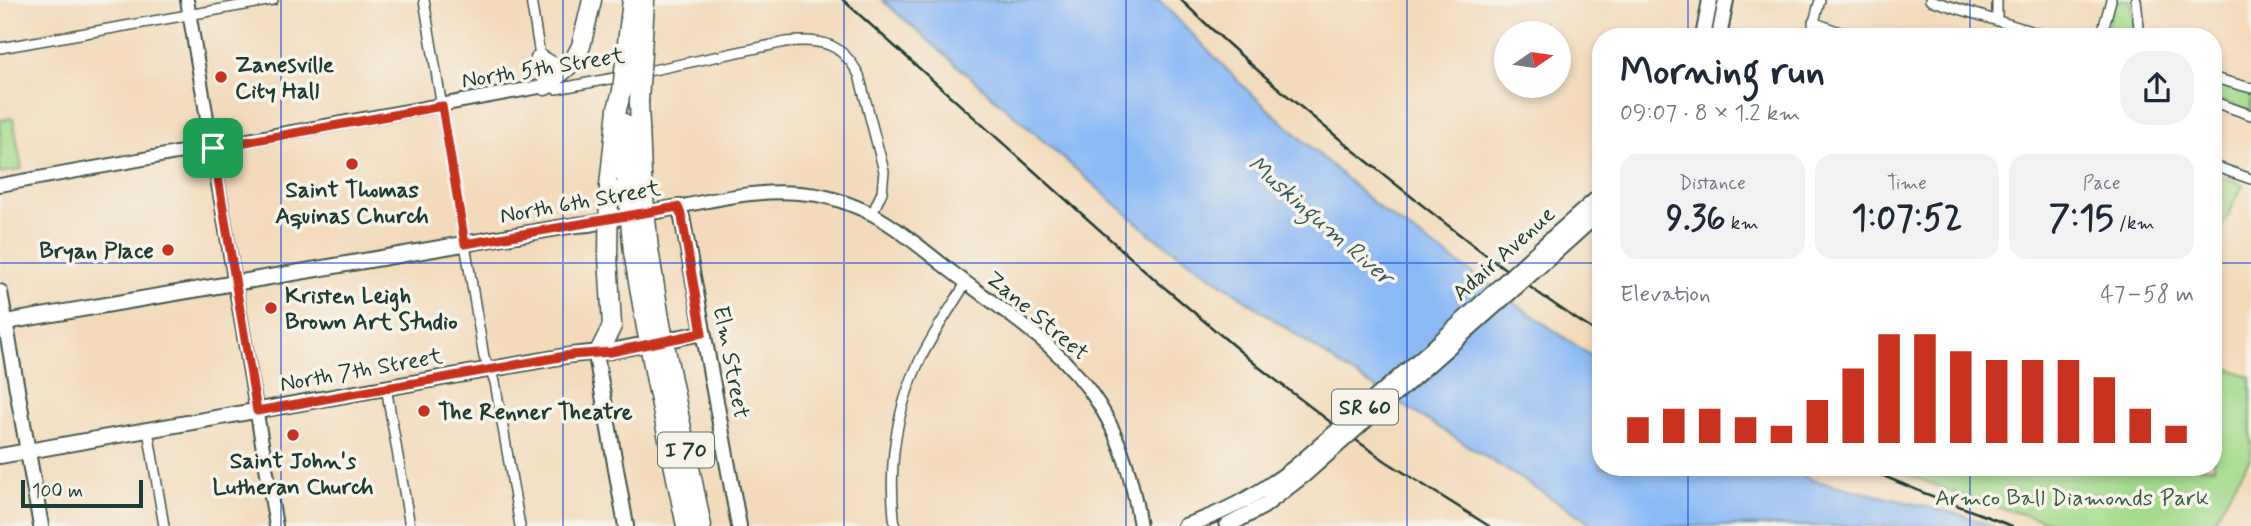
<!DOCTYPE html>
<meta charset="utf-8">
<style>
body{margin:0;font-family:Mynerve,sans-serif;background:#f2f2f3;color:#1f2937;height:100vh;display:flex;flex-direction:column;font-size:26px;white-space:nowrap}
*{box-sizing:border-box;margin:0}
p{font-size:23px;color:#747a83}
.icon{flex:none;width:38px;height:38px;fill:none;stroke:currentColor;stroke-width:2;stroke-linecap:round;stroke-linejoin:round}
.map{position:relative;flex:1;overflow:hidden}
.sheet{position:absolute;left:1592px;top:28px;width:630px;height:448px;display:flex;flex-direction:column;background:#fff;border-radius:28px;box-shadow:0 4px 10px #0003}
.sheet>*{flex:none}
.needle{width:46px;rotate:77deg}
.fabs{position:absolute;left:1494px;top:21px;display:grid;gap:14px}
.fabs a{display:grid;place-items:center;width:77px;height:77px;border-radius:50%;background:#fff;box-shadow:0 4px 10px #0003;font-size:35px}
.scale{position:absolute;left:21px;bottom:18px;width:122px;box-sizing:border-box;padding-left:7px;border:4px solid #1f3d34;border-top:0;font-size:19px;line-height:24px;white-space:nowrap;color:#1f3d34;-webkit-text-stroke:5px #f7f3e8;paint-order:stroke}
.pin{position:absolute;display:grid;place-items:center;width:60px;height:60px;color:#fff;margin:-30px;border-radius:14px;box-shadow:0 4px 10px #0006}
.round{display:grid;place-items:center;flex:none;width:74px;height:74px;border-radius:28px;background:#f2f2f3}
.overview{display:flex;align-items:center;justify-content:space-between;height:119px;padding:0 28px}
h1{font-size:38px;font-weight:700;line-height:52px}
.figures{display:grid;grid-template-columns:repeat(3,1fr);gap:10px;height:119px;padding:7px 28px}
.figures div{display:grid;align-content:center;border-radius:18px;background:#f2f2f3;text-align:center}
.figures b{font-size:35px;font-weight:700}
.figures small{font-size:19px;font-weight:400}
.figures p{font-size:19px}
.chart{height:196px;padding:14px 28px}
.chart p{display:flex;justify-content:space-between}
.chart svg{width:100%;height:126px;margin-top:7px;stroke:#c8321e;stroke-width:6}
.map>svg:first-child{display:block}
.green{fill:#a4dc8e;stroke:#628c61;stroke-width:2}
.water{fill:#8ab9f5;stroke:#547b94;stroke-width:2}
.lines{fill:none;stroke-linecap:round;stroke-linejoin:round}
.minor-casing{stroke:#3f5548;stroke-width:12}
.tertiary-casing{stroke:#3f5548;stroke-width:16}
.secondary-casing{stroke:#3f5548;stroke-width:16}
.primary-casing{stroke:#3f5548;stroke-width:18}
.motorway-casing{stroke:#3f5548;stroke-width:21}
.minor{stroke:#fff;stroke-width:9}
.tertiary{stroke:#fff;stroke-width:12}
.secondary{stroke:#fff;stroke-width:12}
.primary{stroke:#fff;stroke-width:14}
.motorway{stroke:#fff;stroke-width:18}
.rail{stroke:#1f3d34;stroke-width:2.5}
.primary-bridge-casing{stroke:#3f5548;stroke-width:18;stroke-linecap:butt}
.motorway-bridge-casing{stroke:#3f5548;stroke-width:21;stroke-linecap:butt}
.primary-bridge{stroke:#fff;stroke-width:14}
.motorway-bridge{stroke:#fff;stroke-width:18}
.route-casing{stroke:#fff;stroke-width:14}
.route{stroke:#c8321e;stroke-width:9}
.grid{fill:none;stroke:#1d4ed8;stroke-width:2;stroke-opacity:0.55}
.poi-dot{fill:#c8321e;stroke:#f7f3e8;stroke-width:2.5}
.labels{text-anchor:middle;stroke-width:7;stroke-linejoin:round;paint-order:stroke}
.shield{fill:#f7f3e8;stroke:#60746a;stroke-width:2}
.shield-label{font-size:21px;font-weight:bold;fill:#1f3d34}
.poi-label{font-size:23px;font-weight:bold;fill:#1f3d34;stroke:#f7f3e8;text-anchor:start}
.street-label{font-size:23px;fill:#1f3d34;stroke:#f7f3e8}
.park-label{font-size:23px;fill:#3a5d46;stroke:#f7f3e8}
.water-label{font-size:24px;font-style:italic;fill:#3a5c64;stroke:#f7f3e8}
</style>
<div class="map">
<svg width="2251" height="526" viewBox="0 0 2251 526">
<rect width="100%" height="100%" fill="#f7f3e8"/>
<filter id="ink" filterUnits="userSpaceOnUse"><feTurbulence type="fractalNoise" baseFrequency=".0143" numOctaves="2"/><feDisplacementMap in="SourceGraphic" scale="14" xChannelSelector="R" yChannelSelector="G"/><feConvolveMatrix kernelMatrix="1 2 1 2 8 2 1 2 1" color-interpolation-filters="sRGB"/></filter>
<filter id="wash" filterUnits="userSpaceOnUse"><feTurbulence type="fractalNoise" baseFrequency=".00686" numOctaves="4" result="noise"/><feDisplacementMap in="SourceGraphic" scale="28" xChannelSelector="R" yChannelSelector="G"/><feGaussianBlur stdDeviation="1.57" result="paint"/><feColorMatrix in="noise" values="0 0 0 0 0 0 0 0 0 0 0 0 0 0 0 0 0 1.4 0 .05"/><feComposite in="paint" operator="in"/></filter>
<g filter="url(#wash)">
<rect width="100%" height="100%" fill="#f3daba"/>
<path class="green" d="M2114 0H2131L2136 37H2105Z
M2214 81 2251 92V111L2214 98Z
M13 118 22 169 0 173V120Z
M2214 174 2243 185 2214 244Z
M2214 363 2251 377V457L2210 526H2064L1972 500 1890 467H2214Z"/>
<path class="water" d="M882 0H1159L1246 89 1380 209 1601 363V467H1788L1812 480 1962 515 1993 526H1596L1347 370 1150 234Z"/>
</g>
<g filter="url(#ink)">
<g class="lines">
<g class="minor-casing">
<path id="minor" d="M424 0 484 357 495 382 520 526
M531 0 545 86 556 89 625 76
M1930 0 2050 37
M2136 0 2140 37
M1997 20V0
M1813 22 1853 37
M1810 37 1820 0
M2101 37 2111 0
M0 48 273 0
M639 73 786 42C821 38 842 43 859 75L884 171 882 192 872 214
M2214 78 2251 88
M2214 102 2251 115
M2214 166 2251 179
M386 387 410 526
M148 430 164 526
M895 526C888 470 895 413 919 362 932 335 950 309 966 283"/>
</g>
<g class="tertiary-casing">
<path id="tertiary" d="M187 0 276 526"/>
</g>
<g class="secondary-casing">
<path id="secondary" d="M0 185 545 86
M678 207C721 198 766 188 809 194 830 196 851 204 870 213 899 228 926 252 952 272 1004 312 1065 348 1100 406 1123 443 1133 483 1140 526"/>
</g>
<g class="primary-casing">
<path id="primary" d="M1703 37 1710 0
M1719 37 1726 0
M1540 249 1601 195
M1550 257 1601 211
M0 292 41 526
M0 323 575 225 589 224 678 207 682 217 739 526
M599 352 597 361 626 526
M0 456 571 355 611 351 702 333
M1185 526C1225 513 1261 493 1294 468
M1227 526 1264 506 1304 475"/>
</g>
<g class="motorway-casing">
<path id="motorway" d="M626 52 632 0
M642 52 645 0
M540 59 552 66 564 70
M545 86 573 62 581 46 592 0
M639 102 642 176
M624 123 626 179
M609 186 617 109 622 91
M649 249 660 319
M633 252 645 322
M599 352 612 326 608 256
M671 375 702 526
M656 381 686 526"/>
</g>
<use href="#minor" class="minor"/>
<use href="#tertiary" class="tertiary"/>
<use href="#secondary" class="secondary"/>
<use href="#primary" class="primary"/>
<use href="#motorway" class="motorway"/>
<path class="rail" d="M843 0 1159 283 1260 368 1333 424 1387 462 1489 526
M1181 0C1245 62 1313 118 1383 174 1453 230 1525 287 1601 335
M1862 467 1924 493 2012 526"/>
<g class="primary-bridge-casing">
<path id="primary-bridge" d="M1294 468 1435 346 1540 249
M1304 475 1550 257"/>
</g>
<g class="motorway-bridge-casing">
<path id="motorway-bridge" d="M622 91 626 52
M639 102 642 52
M642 176 649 249
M626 179 633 252
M608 256 609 186
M660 319 671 375
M645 322 656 381"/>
</g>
<use href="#primary-bridge" class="primary-bridge"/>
<use href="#motorway-bridge" class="motorway-bridge"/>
</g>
</g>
<g class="lines" filter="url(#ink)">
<g class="route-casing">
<path id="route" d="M442 106 465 244 678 207 682 217 702 333 611 352 571 355 257 411 213 148Z"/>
</g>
<use href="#route" class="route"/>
</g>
<path class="grid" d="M281 0V526M563 0V526M844 0V526M1126 0V526M1407 0V526M1688 0V37M1970 0V37M0 263H1601M2214 263H2251M1688 467V526M1970 467V526"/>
<g class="poi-dot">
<circle cx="221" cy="77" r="7"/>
<circle cx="352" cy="164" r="7"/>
<circle cx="168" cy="250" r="7"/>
<circle cx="271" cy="308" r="7"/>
<circle cx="424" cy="411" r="7"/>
<circle cx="293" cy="435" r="7"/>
</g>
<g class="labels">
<g class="shield">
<rect x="1332" y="389.5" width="66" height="35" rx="5"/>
<rect x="658" y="432.5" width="56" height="35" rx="5"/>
</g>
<g class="shield-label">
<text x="1365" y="414">SR 60</text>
<text x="686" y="457">I 70</text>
</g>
<g class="poi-label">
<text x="235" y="72">Zanesville<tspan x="235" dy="26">City Hall</tspan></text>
<text x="352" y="197" text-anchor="middle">Saint Thomas<tspan x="352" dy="26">Aquinas Church</tspan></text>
<text x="154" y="258" text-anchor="end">Bryan Place</text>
<text x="285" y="303">Kristen Leigh<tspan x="285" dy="26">Brown Art Studio</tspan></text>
<text x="438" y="419">The Renner Theatre</text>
<text x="293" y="468" text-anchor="middle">Saint John's<tspan x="293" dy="26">Lutheran Church</tspan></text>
</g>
<g class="street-label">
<text transform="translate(543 67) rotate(-9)" y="8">North 5th Street</text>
<text transform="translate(580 201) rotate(-10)" y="8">North 6th Street</text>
<text transform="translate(1503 253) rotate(-42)" y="8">Adair Avenue</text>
<text transform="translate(1038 315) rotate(40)" y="8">Zane Street</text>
<text transform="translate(732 362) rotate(79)" y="8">Elm Street</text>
<text transform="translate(361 369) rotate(-10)" y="8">North 7th Street</text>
</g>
<g class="park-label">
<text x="2072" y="505">Armco Ball Diamonds Park</text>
</g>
<g class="water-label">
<text transform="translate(1321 220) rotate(41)" y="8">Muskingum River</text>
</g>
</g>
</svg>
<div class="fabs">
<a><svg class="needle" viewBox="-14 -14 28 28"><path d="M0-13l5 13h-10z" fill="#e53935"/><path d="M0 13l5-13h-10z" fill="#747a83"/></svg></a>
</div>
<div class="scale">100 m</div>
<div class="pin" style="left:213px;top:148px;background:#1e9e55"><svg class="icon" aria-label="arrive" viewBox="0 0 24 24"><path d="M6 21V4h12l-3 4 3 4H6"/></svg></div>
<section class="sheet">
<div class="overview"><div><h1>Morning run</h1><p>09:07 · 8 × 1.2 km</p></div><a class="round"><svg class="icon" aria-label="share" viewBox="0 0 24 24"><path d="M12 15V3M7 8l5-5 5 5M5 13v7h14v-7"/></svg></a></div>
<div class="figures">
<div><p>Distance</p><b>9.36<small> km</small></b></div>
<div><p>Time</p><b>1:07:52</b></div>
<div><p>Pace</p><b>7:15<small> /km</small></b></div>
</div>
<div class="chart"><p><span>Elevation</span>47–58 m</p>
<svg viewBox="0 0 160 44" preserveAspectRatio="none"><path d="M5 44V35M15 44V32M25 44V32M35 44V35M45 44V38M55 44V29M65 44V18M75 44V6M85 44V6M95 44V12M105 44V15M115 44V15M125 44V15M135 44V21M145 44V32M155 44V38"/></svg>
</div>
</section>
</div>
